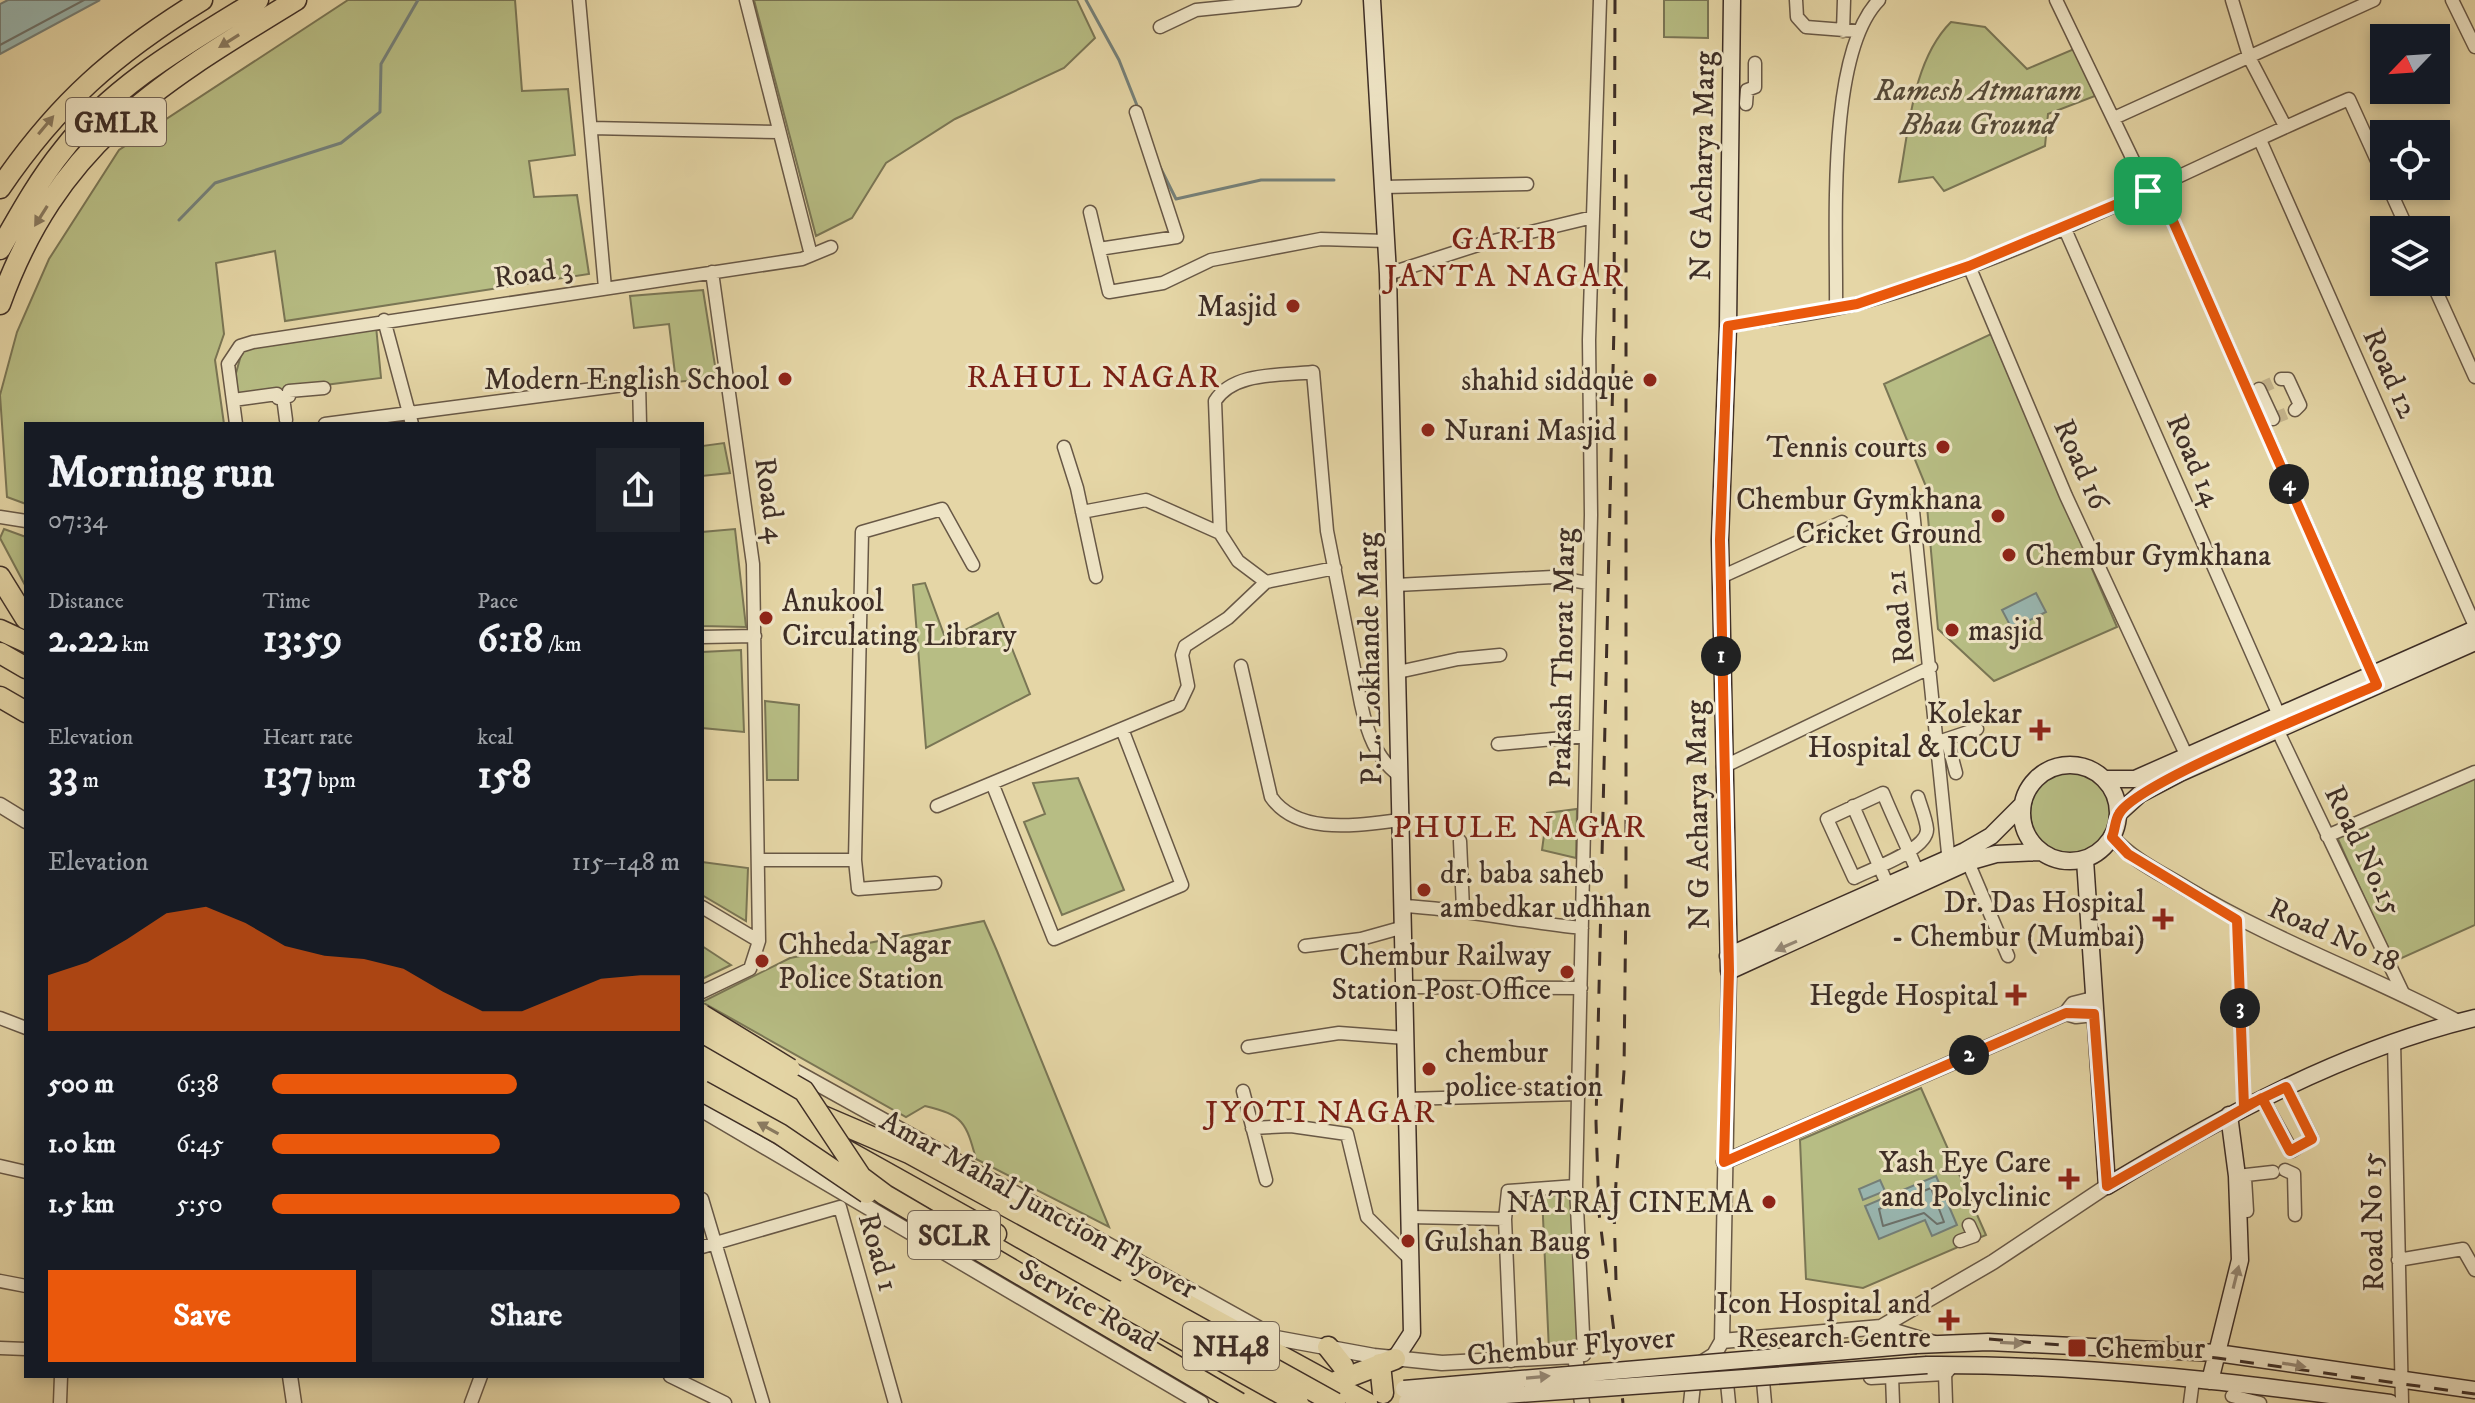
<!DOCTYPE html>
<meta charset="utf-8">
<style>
body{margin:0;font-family:"IM FELL DW Pica",serif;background:#20242c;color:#f1f3f6;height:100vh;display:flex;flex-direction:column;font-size:30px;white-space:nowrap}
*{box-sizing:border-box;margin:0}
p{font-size:26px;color:#9ea1a6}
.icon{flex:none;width:44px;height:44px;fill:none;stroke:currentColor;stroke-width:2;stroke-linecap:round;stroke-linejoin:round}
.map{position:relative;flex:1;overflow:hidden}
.details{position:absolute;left:24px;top:422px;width:680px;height:956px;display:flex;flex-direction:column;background:#171b24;border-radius:0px;box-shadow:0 4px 12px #0003}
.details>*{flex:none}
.needle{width:52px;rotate:245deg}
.tools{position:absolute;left:2370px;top:24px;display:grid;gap:16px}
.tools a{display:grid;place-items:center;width:80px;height:80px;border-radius:0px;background:#171b24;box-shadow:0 4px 12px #0003;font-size:40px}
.pin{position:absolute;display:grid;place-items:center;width:68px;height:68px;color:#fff;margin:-34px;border-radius:16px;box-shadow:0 4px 12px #0006}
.km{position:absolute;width:40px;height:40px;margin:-20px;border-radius:50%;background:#222;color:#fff;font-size:22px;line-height:40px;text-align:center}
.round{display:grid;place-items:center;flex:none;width:84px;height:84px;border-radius:0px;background:#20242c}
.headline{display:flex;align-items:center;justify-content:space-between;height:136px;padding:0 24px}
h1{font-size:44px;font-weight:800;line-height:60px}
.figures{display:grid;grid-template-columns:repeat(3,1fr);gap:12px;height:136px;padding:8px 24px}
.figures div{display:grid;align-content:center}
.figures b{font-size:40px;font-weight:800}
.figures small{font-size:22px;font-weight:400}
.figures p{font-size:22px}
.chart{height:224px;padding:16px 24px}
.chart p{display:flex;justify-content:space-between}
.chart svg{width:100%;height:144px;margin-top:8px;fill:#ea580c;opacity:.7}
.action{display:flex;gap:16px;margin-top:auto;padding:16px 24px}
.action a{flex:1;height:92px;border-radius:0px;background:#ea580c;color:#fff;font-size:32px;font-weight:800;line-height:92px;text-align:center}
.action a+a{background:#20242c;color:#f1f3f6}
ul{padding:0 24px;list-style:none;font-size:26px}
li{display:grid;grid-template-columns:128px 96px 1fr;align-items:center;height:60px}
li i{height:20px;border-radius:10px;background:#ea580c}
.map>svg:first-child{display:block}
.green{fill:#b7bd84;stroke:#7a7655;stroke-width:2}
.water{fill:#99b7b1;stroke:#758079;stroke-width:2}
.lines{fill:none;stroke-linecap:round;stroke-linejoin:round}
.shore{stroke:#6c726c;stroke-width:2}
.stream{stroke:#758079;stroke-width:3}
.minor-tunnel{stroke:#c4b48c;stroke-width:12;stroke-dasharray:12 6;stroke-linecap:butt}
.minor-casing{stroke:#685846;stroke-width:15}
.tertiary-casing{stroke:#685846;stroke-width:17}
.secondary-casing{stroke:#3e2e26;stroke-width:19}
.trunk-casing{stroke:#3e2e26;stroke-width:23}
.minor{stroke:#eee4c5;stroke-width:12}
.tertiary{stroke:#eee4c5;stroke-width:14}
.secondary{stroke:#eee4c5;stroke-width:16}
.trunk{stroke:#e5d6a6;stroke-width:20}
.rail{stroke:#3e2e26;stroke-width:3;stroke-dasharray:14 14;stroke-linecap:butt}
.secondary-bridge-casing{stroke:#3e2e26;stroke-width:19;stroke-linecap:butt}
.trunk-bridge-casing{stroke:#3e2e26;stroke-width:23;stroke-linecap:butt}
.secondary-bridge{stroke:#eee4c5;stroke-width:16}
.trunk-bridge{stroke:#e5d6a6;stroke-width:20}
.oneway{fill:#897a60}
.oneway2{fill:#968976}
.route-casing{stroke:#fff;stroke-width:16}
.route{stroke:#ea580c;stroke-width:10}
.poi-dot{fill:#8f2418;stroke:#eee4c5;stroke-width:3}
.labels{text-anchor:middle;stroke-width:6;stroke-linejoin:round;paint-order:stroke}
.shield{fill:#eee4c5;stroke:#736556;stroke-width:2}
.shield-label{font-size:28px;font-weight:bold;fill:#3e2e26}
.park-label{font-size:30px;font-style:italic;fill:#564b39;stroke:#eee4c5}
.street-label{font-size:30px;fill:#3e2e26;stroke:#eee4c5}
.poi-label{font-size:30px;fill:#3e2e26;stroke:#eee4c5;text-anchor:end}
.neighbourhood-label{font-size:32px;letter-spacing:2px;fill:#7a1f14;stroke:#eee4c5}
</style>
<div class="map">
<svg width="2475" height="1403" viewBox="0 0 2475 1403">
<rect width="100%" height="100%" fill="#e5d6a6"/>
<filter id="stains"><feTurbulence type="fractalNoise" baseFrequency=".0025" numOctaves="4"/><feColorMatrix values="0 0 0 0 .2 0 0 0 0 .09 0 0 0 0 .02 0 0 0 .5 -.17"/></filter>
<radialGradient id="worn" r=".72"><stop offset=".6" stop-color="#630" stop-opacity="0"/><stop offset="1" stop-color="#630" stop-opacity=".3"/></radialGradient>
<path class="green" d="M348 0H515L522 91 568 89 575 155 529 161 534 197 577 195 589 274 285 321 275 251 216 263 224 334 215 360 224 424H26V504L7 497 0 395 17 332 49 259 119 150Z
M754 0H1077L1095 38 1064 68 955 119 886 163 852 218 816 236Z
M1664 0H1708V38L1664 37Z
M1951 22 1985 27 2027 69 2074 49 2095 96 2048 114 2045 146 1944 191 1933 177 1899 182C1909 130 1912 61 1951 22Z
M703 290 717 378 676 382 669 324 634 328 630 296Z
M376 326 381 378 237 396 236 373 243 348Z
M1991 334 2117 627 1994 681 1938 629 1925 484 1884 384Z
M724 443 730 473 702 476V446Z
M4 529 26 537V587L0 538Z
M735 529 746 627 702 626V532Z
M925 583 946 640 998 613 1030 694 926 748 913 585Z
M741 650 744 732 702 728V652Z
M765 701 799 705 798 780H767Z
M2028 813a41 41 0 1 1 82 0a41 41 0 1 1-82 0Z
M2475 775V925L2393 962 2337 837Z
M1078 778 1124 890 1062 915 1024 822 1045 814 1033 783Z
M1577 809 1576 858 1542 850 1547 813Z
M702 862 748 868 746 921 702 895Z
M984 921 997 951 1109 1227 976 1159C966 1122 963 1115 925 1106L906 1117 702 1002 790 958Z
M702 946 731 965 702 979Z
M1921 1088 1986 1235 1863 1288 1806 1279 1800 1140Z
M1542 1195 1573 1196 1578 1349 1549 1351Z"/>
<path class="water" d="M8 0H100L0 54V4Z
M2036 593 2046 612 2012 629 2002 610Z
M1936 1176 1957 1225 1932 1236 1925 1220 1879 1239 1865 1206Z
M1880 1180 1885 1191 1863 1200 1859 1189Z"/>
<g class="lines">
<path class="shore" d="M0 45 84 0
M1931 1188 1944 1222 1937 1224 1924 1213 1883 1226 1879 1209Z"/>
<path class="stream" d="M1086 0 1119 60 1138 108
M1160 167 1176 199 1261 180H1334
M179 220 215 183 341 143 380 112 381 64 418 0"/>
<path class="minor-tunnel" d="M2261 388 2281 379
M2275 418 2295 410"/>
<g class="minor-casing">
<path id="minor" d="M579 0 605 288
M746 0 811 255
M1796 0 1797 17 1806 27 1857 31
M2056 0 2148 191
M2232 0 2250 59 2285 126
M2452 0 2475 47
M1160 27 1196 10 1295 0
M1843 31 1844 0
M1746 104 1747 90 1755 87V63
M2114 118 2374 0
M591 128 779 132
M2260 140 2475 626
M2388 186 2408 230
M1383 187 1527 184
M2158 187 2376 682
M1090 212 1109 292 1163 283 1211 260 1321 239 1386 241
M2064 227 2282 722
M1099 249 1177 237 1136 112
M1969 266 2066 496 2189 761
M1388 274 1481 244 1593 217
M2432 282 2475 377
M1836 307C1837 231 1826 54 1879 0
M384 320 412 424
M1728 326C1771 318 1818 315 1860 303 2030 256 2187 168 2349 99L2384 176
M2281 379H2288L2300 405 2295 410
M2259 389 2273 419
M283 397 286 420
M233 400 277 394 278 398 289 396V391L324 388
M236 424 228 364 240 346 253 342 802 259 831 247
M325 424 639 383 640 424
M1064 447 1077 488 1096 577
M1912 501 1949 863
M1082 512 1146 500 1220 533
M0 517 26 521
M1721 577 1842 522
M1266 582 1238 561 1220 533 1215 401C1234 371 1281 376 1313 372L1327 531 1361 704C1367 732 1376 759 1400 776
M1396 585 1553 577 1588 583
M702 637 755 636
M1241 666 1271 797C1298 836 1358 825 1400 820
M1398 672 1458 659 1500 655
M2275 725 2403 993
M1947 739 1956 773
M1938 742 1977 729
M1498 744 1586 736
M1723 767 1931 667
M992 783 1054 939 1182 885 1122 729
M937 806 1179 705 1188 686 1182 655 1185 646 1228 618 1266 582 1335 568
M1853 806 1888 886
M2327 836 2475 772
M1460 841 1463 909
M758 860H855
M1968 862 2008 956
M1918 873C1907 846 1894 820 1883 793L1827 819 1854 878C1871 869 1928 850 1927 829 1926 819 1921 807 1918 797
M935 883 858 889 855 860 862 532 942 509 973 565
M1403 906C1464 909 1522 922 1582 928
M702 907 759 941
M2237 920 2244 1107
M1305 946 1361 939 1404 927
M1405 987 1581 988
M702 992 750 969 759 941 753 564 712 272
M0 1018 26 1028
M2394 1041 2402 1403
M1248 1047 1339 1033 1406 1038
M1243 1091 1266 1180
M2262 1098 2292 1151 2312 1138 2286 1087
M1407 1099 1579 1094
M1252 1128 1291 1126 1347 1134 1367 1217 1411 1260
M0 1166 26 1172
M2285 1170 2294 1174 2295 1215
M2237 1176 2273 1172
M2245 1178 2247 1211
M702 1199 763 1403
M1410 1217 1505 1219
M1960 1241 1974 1236 1969 1225
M702 1247 840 1207 895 1403
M2398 1260 2463 1249 2475 1270
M0 1281 26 1286
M0 1348 26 1349
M1575 1356 1584 1355 1576 1186 1591 515 1589 340 1600 0
M1511 1361 1505 1219 1508 1191 1576 1186
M1945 1373 1946 1403
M670 1376 725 1403
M1892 1376 1893 1403
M1763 1381 1765 1403
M1727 1383 1729 1403
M2232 1396 2260 1403
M60 1403 61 1376
M471 1403 481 1376
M2190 1403 2193 1380"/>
</g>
<g class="tertiary-casing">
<path id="tertiary" d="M0 805 26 821
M2112 837C2132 860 2161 873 2187 889 2274 941 2369 975 2458 1022
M2066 1013 2076 1016 2094 1014
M782 1064 1276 1338 1374 1356 1442 1363 1575 1356 1582 1403
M702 1110 1201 1403
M1724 1162 2066 1013 2073 1004 2093 999
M1881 1327 1993 1262 2107 1186
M1722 1341 1881 1327 1934 1343
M290 1376 294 1403
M1871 1377 1945 1373 1952 1365
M1691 1403 1695 1367 1714 1355 1722 1341 1729 971"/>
</g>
<g class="secondary-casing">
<path id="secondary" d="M1372 0 1388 274 1412 1333 1395 1359
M1732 0 1728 326 1720 540 1729 971 1968 862 1996 854 2040 852
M2022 813a48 48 0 1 1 96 0a48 48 0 1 1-96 0Z
M2104 779H2135L2475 629
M2118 814 2140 794 2180 773 2475 642
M2085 860 2107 1186C2223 1116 2343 1050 2475 1018
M1728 956 1965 851 1991 836 2022 805
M1916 1345 1988 1342 2217 1353 2475 1390
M1927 1365C2082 1364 2237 1382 2390 1403
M2210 1381 2240 1260 2237 1176 2229 1115"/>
</g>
<g class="trunk-casing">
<path id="trunk" d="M0 188C58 103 114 54 202 0
M0 249C20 214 38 181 63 150 114 84 188 43 258 0
M0 304C58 143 157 85 296 0
M0 577 26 619
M0 630 26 642
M0 653 26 668
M0 697 26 712
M702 1052 807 1110
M702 1071 800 1125
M797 1105 909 1153 1367 1403
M789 1119 851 1162
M842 1148 996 1234
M971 1234 1266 1403
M1328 1347 1343 1366
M1380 1364 1383 1393
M1330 1384 1395 1359"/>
</g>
<use href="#minor" class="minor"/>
<use href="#tertiary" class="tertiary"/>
<use href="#secondary" class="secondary"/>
<use href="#trunk" class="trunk"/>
<path class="rail" d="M1615 0 1614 326 1596 1122 1599 1213 1623 1403
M1616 1280 1614 1211 1624 1071 1626 891V172
M1989 1339 2217 1358 2475 1394"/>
<g class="secondary-bridge-casing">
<path id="secondary-bridge" d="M1404 1389 1916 1345
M1407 1402 1927 1365"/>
</g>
<g class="trunk-bridge-casing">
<path id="trunk-bridge" d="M702 1015 790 1069
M702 1032 804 1091 861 1177 885 1195 1239 1403
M702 1091 780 1134 867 1193
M1128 1288 1335 1403
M1120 1304 1298 1403"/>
</g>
<use href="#secondary-bridge" class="secondary-bridge"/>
<use href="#trunk-bridge" class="trunk-bridge"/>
</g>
<defs><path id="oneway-solid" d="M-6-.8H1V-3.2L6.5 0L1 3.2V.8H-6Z" transform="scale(2)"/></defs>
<g class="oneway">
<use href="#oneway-solid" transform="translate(229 41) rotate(148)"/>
<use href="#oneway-solid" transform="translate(46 125) rotate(-50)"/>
<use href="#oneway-solid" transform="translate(41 216) rotate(122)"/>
<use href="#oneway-solid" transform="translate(768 1128) rotate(-151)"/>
</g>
<g class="oneway2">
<use href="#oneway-solid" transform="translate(1786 946) rotate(156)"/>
<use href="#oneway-solid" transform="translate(2236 1277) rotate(-76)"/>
<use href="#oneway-solid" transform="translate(2012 1343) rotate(3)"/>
<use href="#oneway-solid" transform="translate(2294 1365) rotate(9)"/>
<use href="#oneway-solid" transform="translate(1538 1377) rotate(-5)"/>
</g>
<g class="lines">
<g class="route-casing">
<path id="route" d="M2148 191 1969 266 1857 304 1728 326 1720 540 1729 971 1724 1162 2066 1013 2094 1014 2107 1186 2262 1098 2290 1151 2312 1139 2286 1087 2244 1107 2237 920 2128 854 2112 837C2115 830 2115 820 2119 814 2135 783 2335 704 2377 685L2158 187 2148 191"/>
</g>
<use href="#route" class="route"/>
</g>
<g class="poi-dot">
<circle cx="1293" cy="306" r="8"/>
<circle cx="785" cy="379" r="8"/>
<circle cx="1650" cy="380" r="8"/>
<circle cx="1428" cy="430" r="8"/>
<circle cx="1943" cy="447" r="8"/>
<circle cx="1998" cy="516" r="8"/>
<circle cx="2009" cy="555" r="8"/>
<circle cx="766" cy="618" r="8"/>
<circle cx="1952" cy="630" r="8"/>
<path d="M2036 718h8v8h8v8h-8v8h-8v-8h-8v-8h8z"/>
<circle cx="1424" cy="890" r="8"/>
<path d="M2159 907h8v8h8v8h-8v8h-8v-8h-8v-8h8z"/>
<circle cx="762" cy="961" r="8"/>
<circle cx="1567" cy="972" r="8"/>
<path d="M2012 983h8v8h8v8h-8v8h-8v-8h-8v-8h8z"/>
<circle cx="1429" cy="1069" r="8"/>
<path d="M2065 1167h8v8h8v8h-8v8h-8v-8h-8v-8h8z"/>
<circle cx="1769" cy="1202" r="8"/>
<circle cx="1408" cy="1241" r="8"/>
<path d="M1945 1308h8v8h8v8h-8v8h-8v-8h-8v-8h8z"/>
<rect x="2067" y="1338" width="20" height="20" rx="4"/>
</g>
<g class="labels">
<g class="shield">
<rect x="66" y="98" width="100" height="48" rx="6"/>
<rect x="908" y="1211" width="92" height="48" rx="6"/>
<rect x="1183" y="1322" width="96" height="48" rx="6"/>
</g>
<g class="shield-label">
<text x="116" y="132">GMLR</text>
<text x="954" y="1245">SCLR</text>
<text x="1231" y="1356">NH48</text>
</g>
<g class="park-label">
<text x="1978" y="100">Ramesh Atmaram<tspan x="1978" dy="34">Bhau Ground</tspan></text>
</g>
<g class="street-label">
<text transform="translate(1702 166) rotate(-89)" y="10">N G Acharya Marg</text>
<text transform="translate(533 272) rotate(-8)" y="10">Road 3</text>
<text transform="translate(2391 373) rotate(66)" y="10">Road 12</text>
<text transform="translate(2195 460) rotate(66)" y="10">Road 14</text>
<text transform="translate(2082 464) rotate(66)" y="10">Road 16</text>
<text transform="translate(771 500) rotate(82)" y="10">Road 4</text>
<text transform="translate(1899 617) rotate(-96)" y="10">Road 21</text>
<text transform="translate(1562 658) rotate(-89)" y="10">Prakash Thorat Marg</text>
<text transform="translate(1369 659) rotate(-91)" y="10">P.L. Lokhande Marg</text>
<text transform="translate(1697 815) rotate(-91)" y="10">N G Acharya Marg</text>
<text transform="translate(2364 850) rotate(64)" y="10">Road No.15</text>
<text transform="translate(2334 934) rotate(24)" y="10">Road No 18</text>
<text transform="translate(1039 1204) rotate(29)" y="10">Amar Mahal Junction Flyover</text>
<text transform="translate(2372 1222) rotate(-91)" y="10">Road No 15</text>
<text transform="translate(879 1252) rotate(74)" y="10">Road 1</text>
<text transform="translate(1089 1305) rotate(30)" y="10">Service Road</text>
<text transform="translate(1571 1346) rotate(-5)" y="10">Chembur Flyover</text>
</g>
<g class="poi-label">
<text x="1277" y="316">Masjid</text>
<text x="769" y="389">Modern English School</text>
<text x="1634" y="390">shahid siddque</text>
<text x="1444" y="440" text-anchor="start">Nurani Masjid</text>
<text x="1927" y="457">Tennis courts</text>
<text x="1982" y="509">Chembur Gymkhana<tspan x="1982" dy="34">Cricket Ground</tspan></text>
<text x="2025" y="565" text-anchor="start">Chembur Gymkhana</text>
<text x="782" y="611" text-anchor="start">Anukool<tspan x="782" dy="34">Circulating Library</tspan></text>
<text x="1968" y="640" text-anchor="start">masjid</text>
<text x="2022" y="723">Kolekar<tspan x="2022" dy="34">Hospital &amp; ICCU</tspan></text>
<text x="1440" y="883" text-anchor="start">dr. baba saheb<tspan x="1440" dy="34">ambedkar udhhan</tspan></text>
<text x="2145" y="912">Dr. Das Hospital<tspan x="2145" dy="34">- Chembur (Mumbai)</tspan></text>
<text x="778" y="954" text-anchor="start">Chheda Nagar<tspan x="778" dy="34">Police Station</tspan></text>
<text x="1551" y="965">Chembur Railway<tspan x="1551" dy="34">Station Post Office</tspan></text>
<text x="1998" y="1005">Hegde Hospital</text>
<text x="1445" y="1062" text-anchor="start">chembur<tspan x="1445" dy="34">police station</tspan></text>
<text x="2051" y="1172">Yash Eye Care<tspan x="2051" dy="34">and Polyclinic</tspan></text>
<text x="1753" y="1212">NATRAJ CINEMA</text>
<text x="1424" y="1251" text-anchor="start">Gulshan Baug</text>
<text x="1931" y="1313">Icon Hospital and<tspan x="1931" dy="34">Research Centre</tspan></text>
<text x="2095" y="1358" text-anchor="start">Chembur</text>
</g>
<g class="neighbourhood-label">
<text x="1505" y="249">GARIB<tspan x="1505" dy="37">JANTA NAGAR</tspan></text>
<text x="1094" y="387">RAHUL NAGAR</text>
<text x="1520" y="837">PHULE NAGAR</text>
<text x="1321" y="1122">JYOTI NAGAR</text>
</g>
</g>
<rect width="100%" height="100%" filter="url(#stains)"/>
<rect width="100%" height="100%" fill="url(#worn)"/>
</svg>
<div class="tools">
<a><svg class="needle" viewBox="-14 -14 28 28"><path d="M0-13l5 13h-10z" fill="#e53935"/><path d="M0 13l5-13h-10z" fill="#9ea1a6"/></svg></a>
<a><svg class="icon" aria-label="locate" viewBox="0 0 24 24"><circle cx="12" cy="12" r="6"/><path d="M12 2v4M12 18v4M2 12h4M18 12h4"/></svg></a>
<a><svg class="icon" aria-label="layers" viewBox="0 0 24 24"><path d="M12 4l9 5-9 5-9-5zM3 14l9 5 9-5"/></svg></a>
</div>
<div class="pin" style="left:2148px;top:191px;background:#1e9e55"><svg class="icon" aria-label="arrive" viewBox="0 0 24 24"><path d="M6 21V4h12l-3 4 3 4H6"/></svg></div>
<b class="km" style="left:1721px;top:656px">1</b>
<b class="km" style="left:1969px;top:1055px">2</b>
<b class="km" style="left:2240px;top:1008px">3</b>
<b class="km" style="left:2289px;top:484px">4</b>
<section class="details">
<div class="headline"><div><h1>Morning run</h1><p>07:34</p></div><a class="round"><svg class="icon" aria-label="share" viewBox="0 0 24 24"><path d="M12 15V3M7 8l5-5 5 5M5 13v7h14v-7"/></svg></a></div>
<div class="figures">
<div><p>Distance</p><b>2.22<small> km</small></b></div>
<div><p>Time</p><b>13:59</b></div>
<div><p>Pace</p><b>6:18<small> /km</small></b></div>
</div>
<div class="figures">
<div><p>Elevation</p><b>33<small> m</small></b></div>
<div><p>Heart rate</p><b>137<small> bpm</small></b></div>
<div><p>kcal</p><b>158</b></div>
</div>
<div class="chart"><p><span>Elevation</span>115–148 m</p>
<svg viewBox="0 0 160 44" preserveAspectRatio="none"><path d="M0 44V27L10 23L20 16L30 8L40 6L50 11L60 18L70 21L80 22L90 25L100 32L110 38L120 38L130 33L140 28L150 27L160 27V44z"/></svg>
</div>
<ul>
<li><b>500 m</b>6:38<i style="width:60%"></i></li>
<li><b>1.0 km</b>6:45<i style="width:56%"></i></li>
<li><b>1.5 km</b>5:50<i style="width:100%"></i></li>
</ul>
<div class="action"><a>Save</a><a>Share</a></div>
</section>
</div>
